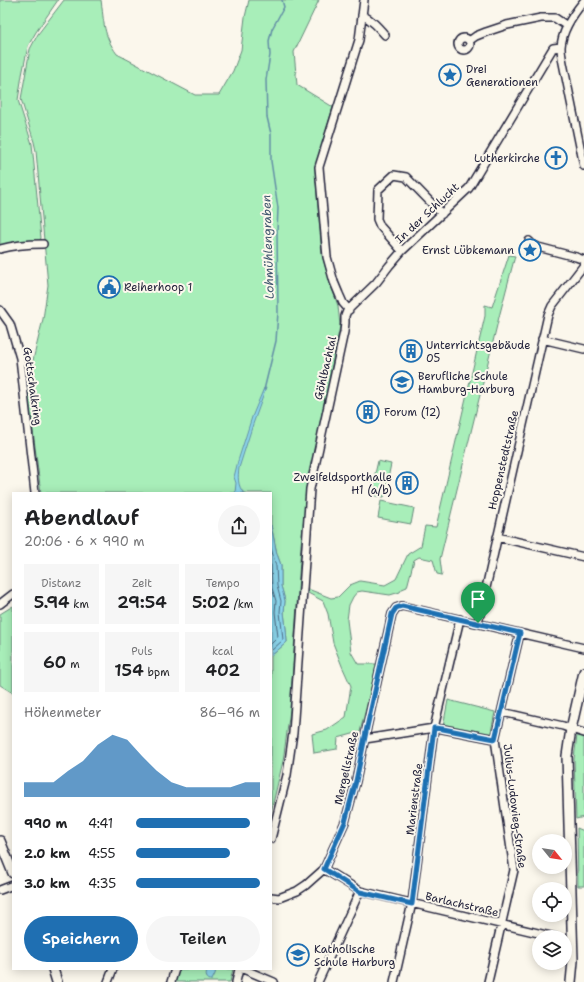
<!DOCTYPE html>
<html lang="de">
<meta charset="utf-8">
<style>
body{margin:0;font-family:"Shantell Sans",sans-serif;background:#f6f6f6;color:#202124;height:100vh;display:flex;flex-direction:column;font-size:15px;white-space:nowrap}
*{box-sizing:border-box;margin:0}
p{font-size:13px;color:#757577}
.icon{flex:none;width:22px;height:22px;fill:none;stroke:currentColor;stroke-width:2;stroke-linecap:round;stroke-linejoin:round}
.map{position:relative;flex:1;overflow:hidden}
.details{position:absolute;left:12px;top:492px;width:260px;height:478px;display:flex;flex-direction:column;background:#fff;border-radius:0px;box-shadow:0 2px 10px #0003}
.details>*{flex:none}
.needle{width:26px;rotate:120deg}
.tools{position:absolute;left:532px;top:834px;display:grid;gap:8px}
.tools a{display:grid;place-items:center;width:40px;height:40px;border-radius:50%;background:#fff;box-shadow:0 2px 10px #0003;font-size:20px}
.pin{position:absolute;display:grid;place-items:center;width:34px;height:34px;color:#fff;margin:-41px -17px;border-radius:50% 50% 50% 0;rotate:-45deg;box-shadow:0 0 4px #0007}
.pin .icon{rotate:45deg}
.round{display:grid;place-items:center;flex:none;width:42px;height:42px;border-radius:21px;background:#f6f6f6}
.overview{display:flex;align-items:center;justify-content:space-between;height:68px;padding:0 12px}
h1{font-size:22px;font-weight:600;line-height:30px}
.metrics{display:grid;grid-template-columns:repeat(3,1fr);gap:6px;height:68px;padding:4px 12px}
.metrics div{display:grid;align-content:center;border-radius:0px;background:#f6f6f6;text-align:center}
.metrics b{font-size:17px;font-weight:600}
.metrics small{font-size:11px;font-weight:400}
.metrics p{font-size:11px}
.chart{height:112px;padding:8px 12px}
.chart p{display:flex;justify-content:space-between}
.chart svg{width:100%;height:72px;margin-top:4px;fill:#1f6fb2;opacity:.7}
.action{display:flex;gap:8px;margin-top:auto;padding:8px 12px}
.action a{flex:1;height:46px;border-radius:24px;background:#1f6fb2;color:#fff;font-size:16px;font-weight:600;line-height:46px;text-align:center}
.action a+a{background:#f6f6f6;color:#202124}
ul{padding:0 12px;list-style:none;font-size:13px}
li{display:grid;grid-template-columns:64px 48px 1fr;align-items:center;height:30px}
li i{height:10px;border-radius:5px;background:#1f6fb2}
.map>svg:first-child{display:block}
.green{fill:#a8eeb9;stroke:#65887a}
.water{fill:#8cd6ec;stroke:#628ea5}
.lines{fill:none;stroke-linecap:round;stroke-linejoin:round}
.shore{stroke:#4c6a82;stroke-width:1}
.stream{stroke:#628ea5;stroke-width:1.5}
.minor-casing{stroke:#22223b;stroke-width:10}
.secondary-casing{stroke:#22223b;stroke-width:12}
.minor{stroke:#fbf7ec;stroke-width:7}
.secondary{stroke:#fbf7ec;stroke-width:9}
.route-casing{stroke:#fff;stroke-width:8}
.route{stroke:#1f6fb2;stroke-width:5}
.labels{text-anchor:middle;stroke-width:4;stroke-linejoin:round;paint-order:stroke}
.poi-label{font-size:11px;fill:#22223b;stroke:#fbf7ec;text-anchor:start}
.street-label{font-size:11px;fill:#22223b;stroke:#fbf7ec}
.water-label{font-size:12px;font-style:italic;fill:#425870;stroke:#fbf7ec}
</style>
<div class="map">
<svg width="584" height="982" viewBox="0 0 584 982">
<rect width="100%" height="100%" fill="#fbf7ec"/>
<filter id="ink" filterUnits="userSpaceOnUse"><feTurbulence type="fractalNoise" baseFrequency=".025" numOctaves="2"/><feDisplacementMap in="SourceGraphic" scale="8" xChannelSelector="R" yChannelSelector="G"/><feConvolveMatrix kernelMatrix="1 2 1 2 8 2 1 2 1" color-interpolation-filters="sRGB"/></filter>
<g filter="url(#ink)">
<path class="green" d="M0 0H58L36 32 28 46 22 75 18 100 32 144 41 238 39 242 0 247Z
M64 0H101C104 22 103 35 117 54L195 95H219L233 71 241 50 245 17 249 0H319L294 52 297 85 333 107 315 169 322 255 326 269 338 306 340 326 308 482 301 545 290 710 283 761 271 812V656L287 642 286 629 284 612 285 601 283 593 281 586V565L277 554 271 525V493H244L241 491 235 492V493H41L27 385 43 319 48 285 36 151 34 142 21 99 30 49 38 34Z
M509 255 515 256 499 317 440 559 442 575 437 574 433 560 419 557 414 560 407 587 402 589 400 592 390 595 362 591 357 592 353 597 349 605 347 620 351 652 358 664H377L360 732 338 738 337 749 314 753 312 734 327 730 346 717 351 686 342 666 333 643 328 614 323 601 308 593V589L331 598 338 597 350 585 360 581 385 585 396 579 408 554 421 546 425 526 436 527 485 316V305L492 307Z
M378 461 391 464 384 497 370 495Z
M381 501 414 508 411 524 378 518Z
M13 606V693L0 685V614Z
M448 700 495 712 490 737 443 727Z
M577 735 584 737V817L576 819 574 759Z
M577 828 584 831V886H578Z
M178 969H233L230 982H174Z"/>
<path class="water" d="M264 388H266L253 424 239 468C238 476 237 486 244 493H235L236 483 234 477 238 461 252 417Z
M271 525 277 554 281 565V586L283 593 285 601 284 612 286 629 287 642 271 656Z
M207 969H216L215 974 212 980H210C205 978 206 974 207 969Z"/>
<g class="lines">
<path class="shore" d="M271 548 276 566 277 586 281 601 280 612 282 630 283 640 271 651
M271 565 272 588 276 601 275 612 278 637 271 644"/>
<path class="stream" d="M264 390 276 341 278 312 277 232 278 208 271 161V134L267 117 266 80 270 55 269 41 272 29 284 7 282 0"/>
<g class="minor-casing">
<path id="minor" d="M584 1C574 13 562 30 561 47 561 52 562 58 563 63L584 166
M362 15C372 20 378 27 385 35
M458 44a6 6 0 1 1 12 0a6 6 0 1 1-12 0Z
M469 41 476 36 486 32 507 25 541 18H555L567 26
M529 241 532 244 538 247 576 257 584 260
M0 249C14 245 28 244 43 244
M402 251 380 226 377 219 378 190 394 175 406 177 442 214
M0 310 10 324 20 358 35 493
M349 310 343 303 339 294 334 282 327 257 319 167 359 40 364 0
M542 339 584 349
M497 537 584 557
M0 604 13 594
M478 623 548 315 552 306 584 265
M502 712 563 726 571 729 584 733
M365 739 434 728 443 729 495 739
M271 839 287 775 293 733 310 489 344 332 345 323V316L347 311 376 283 389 266 402 251 469 188 553 48 561 47
M324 869 360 891 555 937
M0 890 13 885
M271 897 279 898 284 896 297 891 306 885 324 869 345 822 356 781 367 727 392 614 396 608 402 606 584 648
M243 969 274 982
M108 982 113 969
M171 982 175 969
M236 982 239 969
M318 982 360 891
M394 982 412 903 434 728 460 619
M488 982 514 870 495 739 520 633"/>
</g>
<g class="secondary-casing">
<path id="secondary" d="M0 841 13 873
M53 969 57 982
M571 982 573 961 567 756 571 729 584 672"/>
</g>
<use href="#minor" class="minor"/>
<use href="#secondary" class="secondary"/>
</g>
</g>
<g class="lines" filter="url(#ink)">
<g class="route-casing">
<path id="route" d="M402 606 520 633 495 739 443 729 434 728 412 904 360 892 324 869 345 822 356 781 367 727 392 614 396 608Z"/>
</g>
<use href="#route" class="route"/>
</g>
<defs>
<g id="sight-ring" transform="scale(1.15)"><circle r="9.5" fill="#fbf7ec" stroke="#1f6fb2" stroke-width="1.5"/><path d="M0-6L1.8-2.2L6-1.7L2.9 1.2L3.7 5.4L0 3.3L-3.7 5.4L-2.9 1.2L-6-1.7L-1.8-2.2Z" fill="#1f6fb2"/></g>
<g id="church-ring" transform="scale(1.15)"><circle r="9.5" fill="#fbf7ec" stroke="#1f6fb2" stroke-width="1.5"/><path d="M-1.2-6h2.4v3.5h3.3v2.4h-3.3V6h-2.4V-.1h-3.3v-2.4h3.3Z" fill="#1f6fb2"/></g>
<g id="civic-ring" transform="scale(1.15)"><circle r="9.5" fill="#fbf7ec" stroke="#1f6fb2" stroke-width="1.5"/><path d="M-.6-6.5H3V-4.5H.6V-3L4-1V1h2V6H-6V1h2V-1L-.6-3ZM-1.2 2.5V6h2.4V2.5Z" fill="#1f6fb2"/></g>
<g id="building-ring" transform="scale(1.15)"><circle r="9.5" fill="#fbf7ec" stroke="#1f6fb2" stroke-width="1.5"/><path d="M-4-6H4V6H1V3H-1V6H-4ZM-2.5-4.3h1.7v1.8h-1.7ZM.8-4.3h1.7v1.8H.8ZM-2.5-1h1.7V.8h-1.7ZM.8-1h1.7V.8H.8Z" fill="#1f6fb2"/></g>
<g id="school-ring" transform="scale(1.15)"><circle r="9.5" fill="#fbf7ec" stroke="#1f6fb2" stroke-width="1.5"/><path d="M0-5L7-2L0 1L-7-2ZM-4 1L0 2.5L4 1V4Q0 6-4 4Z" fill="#1f6fb2"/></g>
</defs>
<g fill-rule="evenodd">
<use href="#sight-ring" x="450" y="75"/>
<use href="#church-ring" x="556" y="158"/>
<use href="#sight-ring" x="530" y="250"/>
<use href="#civic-ring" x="109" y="287"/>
<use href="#building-ring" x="411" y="351"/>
<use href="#school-ring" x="402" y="382"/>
<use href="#building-ring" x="368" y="412"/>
<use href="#building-ring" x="407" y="483"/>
<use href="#school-ring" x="298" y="955"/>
</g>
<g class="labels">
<g class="poi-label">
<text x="466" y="73">Drei<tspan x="466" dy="13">Generationen</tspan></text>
<text x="540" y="162" text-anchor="end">Lutherkirche</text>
<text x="514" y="254" text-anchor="end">Ernst Lübkemann</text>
<text x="124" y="291">Reiherhoop 1</text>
<text x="426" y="349">Unterrichtsgebäude<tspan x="426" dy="13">05</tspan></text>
<text x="418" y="380">Berufliche Schule<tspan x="418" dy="13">Hamburg-Harburg</tspan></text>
<text x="384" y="416">Forum (12)</text>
<text x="392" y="481" text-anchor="end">Zweifeldsporthalle<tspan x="392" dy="13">H1 (a/b)</tspan></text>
<text x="314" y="953">Katholische<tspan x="314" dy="13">Schule Harburg</tspan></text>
</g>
<g class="street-label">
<text transform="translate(427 213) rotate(-43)" y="4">In der Schlucht</text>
<text transform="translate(325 368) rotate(-77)" y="4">Göhlbachtal</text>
<text transform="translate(33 386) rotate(82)" y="4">Gottschalkring</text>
<text transform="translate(503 460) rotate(-77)" y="4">Hoppenstedtstraße</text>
<text transform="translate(346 768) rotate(-77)" y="4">Mergellstraße</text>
<text transform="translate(414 799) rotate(-83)" y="4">Marienstraße</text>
<text transform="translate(515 806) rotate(83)" y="4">Julius-Ludowieg-Straße</text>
<text transform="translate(462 904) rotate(13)" y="4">Barlachstraße</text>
</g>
<g class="water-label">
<text transform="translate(268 247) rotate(-92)" y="4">Lohmühlengraben</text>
</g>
</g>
</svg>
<div class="tools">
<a><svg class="needle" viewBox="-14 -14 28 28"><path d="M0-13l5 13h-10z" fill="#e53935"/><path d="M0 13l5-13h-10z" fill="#757577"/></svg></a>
<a><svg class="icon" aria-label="locate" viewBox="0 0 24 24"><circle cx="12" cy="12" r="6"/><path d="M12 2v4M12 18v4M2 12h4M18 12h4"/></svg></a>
<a><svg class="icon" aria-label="layers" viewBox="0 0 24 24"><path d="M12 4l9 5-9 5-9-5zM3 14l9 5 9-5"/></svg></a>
</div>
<div class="pin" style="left:478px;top:623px;background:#1e9e55"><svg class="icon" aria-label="arrive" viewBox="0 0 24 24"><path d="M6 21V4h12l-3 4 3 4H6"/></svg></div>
<section class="details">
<div class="overview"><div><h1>Abendlauf</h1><p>20:06 · 6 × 990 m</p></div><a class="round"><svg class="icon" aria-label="share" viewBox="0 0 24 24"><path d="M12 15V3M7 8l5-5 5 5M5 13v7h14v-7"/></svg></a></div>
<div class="metrics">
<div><p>Distanz</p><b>5.94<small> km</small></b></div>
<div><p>Zeit</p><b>29:54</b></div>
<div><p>Tempo</p><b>5:02<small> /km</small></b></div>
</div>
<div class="metrics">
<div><b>60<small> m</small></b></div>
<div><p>Puls</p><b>154<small> bpm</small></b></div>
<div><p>kcal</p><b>402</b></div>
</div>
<div class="chart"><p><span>Höhenmeter</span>86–96 m</p>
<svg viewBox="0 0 160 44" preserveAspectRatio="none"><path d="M0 44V35L10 35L20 35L30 28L40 22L50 12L60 6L70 9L80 19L90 28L100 35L110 38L120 38L130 38L140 38L150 35L160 35V44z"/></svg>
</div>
<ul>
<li><b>990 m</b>4:41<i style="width:92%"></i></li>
<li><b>2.0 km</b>4:55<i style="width:76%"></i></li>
<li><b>3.0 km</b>4:35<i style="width:100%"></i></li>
</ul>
<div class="action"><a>Speichern</a><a>Teilen</a></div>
</section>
</div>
